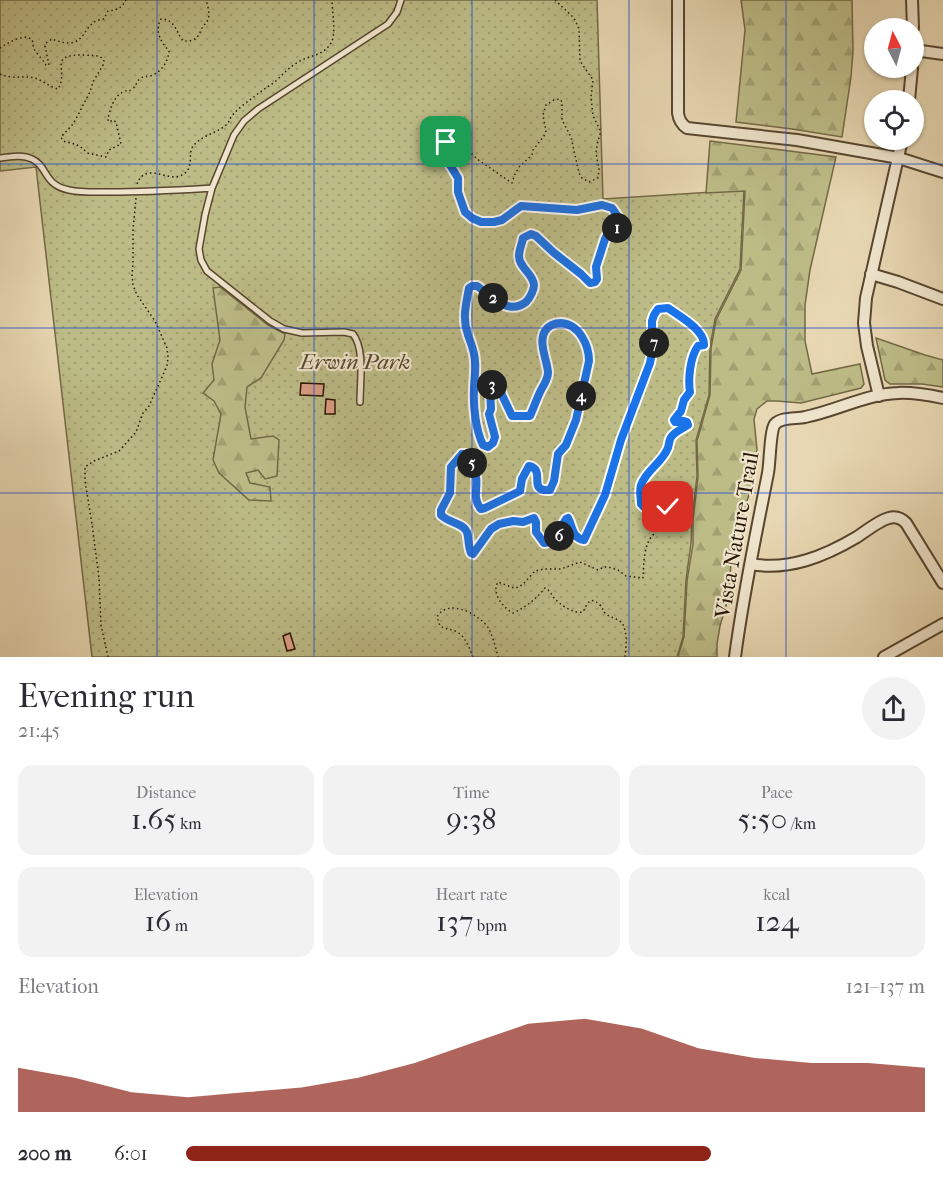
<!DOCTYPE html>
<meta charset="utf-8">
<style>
body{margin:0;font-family:"IM FELL French Canon",serif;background:#f2f2f3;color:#2b2b33;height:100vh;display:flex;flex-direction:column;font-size:22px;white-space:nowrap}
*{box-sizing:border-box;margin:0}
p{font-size:20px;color:#7c7c81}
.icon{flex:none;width:33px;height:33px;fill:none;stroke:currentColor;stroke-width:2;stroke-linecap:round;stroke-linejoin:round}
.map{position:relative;height:657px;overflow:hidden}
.sheet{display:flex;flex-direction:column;background:#fff;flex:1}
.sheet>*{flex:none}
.needle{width:39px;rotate:354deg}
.tools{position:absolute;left:864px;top:18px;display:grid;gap:12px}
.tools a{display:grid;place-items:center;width:60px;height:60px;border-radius:50%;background:#fff;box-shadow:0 2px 4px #0004;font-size:30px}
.pin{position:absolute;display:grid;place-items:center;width:51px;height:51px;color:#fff;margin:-26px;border-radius:12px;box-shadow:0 3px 9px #0006}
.km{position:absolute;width:30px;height:30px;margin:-15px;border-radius:50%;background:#222;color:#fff;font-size:16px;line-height:30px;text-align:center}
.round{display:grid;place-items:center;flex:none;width:63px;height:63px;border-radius:32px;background:#f2f2f3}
.headline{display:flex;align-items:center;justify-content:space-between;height:102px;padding:0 18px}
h1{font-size:33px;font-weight:600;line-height:45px}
.metrics{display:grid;grid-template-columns:repeat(3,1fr);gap:9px;height:102px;padding:6px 18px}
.metrics div{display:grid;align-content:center;border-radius:15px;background:#f2f2f3;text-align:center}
.metrics b{font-size:30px;font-weight:600}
.metrics small{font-size:16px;font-weight:400}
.metrics p{font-size:16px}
.chart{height:168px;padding:12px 18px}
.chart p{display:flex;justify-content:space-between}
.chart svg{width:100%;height:108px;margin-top:6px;fill:#8f2418;opacity:.7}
ul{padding:0 18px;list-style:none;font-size:20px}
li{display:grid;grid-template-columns:96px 72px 1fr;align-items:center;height:45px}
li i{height:15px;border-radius:8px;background:#8f2418}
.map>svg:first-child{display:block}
.grass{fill:url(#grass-dots);stroke:#736945;stroke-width:1.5}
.forest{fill:url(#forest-firs);stroke:#736945;stroke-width:1.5}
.building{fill:#dc9e85;stroke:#291603;stroke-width:1.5}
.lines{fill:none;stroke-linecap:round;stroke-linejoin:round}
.lane-casing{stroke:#58462f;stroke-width:8}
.street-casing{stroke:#58462f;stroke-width:14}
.path{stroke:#291603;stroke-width:1.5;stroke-dasharray:1.5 3;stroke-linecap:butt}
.lane{stroke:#efe5cd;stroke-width:5}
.street{stroke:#efe5cd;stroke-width:10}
.route-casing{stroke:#fff;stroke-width:12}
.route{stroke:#1a73e8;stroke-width:8}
.grid{fill:none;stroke:#1d4ed8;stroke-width:1.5;stroke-opacity:0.55}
.labels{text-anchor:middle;stroke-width:4.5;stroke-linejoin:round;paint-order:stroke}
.park-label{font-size:22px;font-style:italic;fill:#55482b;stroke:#efe5cd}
.street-label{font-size:22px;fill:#291603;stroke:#efe5cd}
</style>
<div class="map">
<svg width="943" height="657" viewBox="0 0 943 657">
<defs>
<pattern id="grass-dots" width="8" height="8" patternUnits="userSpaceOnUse" patternTransform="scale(1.5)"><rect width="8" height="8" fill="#bdbc87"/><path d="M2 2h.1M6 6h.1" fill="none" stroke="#a2a173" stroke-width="1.8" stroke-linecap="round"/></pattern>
<pattern id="forest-firs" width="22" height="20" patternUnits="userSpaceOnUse" patternTransform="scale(1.5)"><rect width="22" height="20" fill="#bdbc87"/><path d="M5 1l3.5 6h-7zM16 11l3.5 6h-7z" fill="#a2a173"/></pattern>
</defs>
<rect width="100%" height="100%" fill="#e7d7b2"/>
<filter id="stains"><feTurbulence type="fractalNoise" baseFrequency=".00333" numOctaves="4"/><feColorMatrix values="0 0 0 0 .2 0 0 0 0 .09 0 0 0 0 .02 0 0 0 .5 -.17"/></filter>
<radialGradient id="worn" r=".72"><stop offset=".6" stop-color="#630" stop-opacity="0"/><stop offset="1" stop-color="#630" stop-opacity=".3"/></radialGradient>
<path class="grass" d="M0 0H597L603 199 744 190 740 269 715 319 710 347 709 395 696 440 697 476 692 519 691 543 686 580 683 637 677 657H92L36 167 0 171Z"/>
<path class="forest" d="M741 0H852L853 51 851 77 842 137 792 129 736 122 745 30Z
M710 141 836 157 810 270 805 305V341L812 374 860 364 864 384 861 388 801 403 777 401H767L757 409 754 419 757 450 750 492 732 544 729 595 720 626 717 644V657H678L684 637 687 581 693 544V520L698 477 697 441 710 395 711 348 716 320 741 270 745 191 706 193Z
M220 287 268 325 285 334 284 340 261 378 247 387 245 407 251 439 273 436 279 440 277 476 265 479 258 470 246 473 250 483 270 487 271 501 249 500 219 473 213 460 221 414 214 401 203 393 214 380 212 364 220 340 213 288Z
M876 338 925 355 943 360V387L922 384H890L885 380Z"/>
<path class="building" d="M301 383 324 384 323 396 300 395Z
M326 399 335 400V414H325Z
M290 633 295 649 287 651 283 636Z"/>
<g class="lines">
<g class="lane-casing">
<path id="lane" d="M0 158C10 157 22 154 32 159 48 166 43 185 69 190 83 193 97 192 111 192 145 192 178 190 212 188
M360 402C360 383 365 349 353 334L344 332 302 333 284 329 270 321 207 271 201 260 199 249 205 215 212 188 234 135 244 121 258 109 388 24 397 12 401 0"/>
</g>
<g class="street-casing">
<path id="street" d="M678 0V113C679 120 681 124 687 128L797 140 899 158 943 172
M912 0 913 28
M914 50 943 54
M909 100 912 68
M871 274 898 282 943 299
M879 396 867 346 864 323 866 298 902 140
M751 564C789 571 825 556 857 537 866 531 880 520 889 518 896 516 902 519 906 523L943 583
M735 657C743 595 756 534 768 473 770 463 770 430 775 424 781 417 797 419 805 417 836 411 866 394 898 393 913 392 928 395 943 398
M884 657 943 624"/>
</g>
<path class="path" d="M555 0 574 18 579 29 580 61 593 80 591 97 593 116 600 130V136L598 140 596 153 599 169 598 178 589 182 582 178 579 173 571 137 562 120V102L560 99 554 100 546 105 543 115 546 131 544 136 533 150 532 155 519 167 515 174 512 183 477 159 464 146 457 143H440L439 147 458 178 457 192 465 212 472 218 481 222H494L502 221 521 206 577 210 602 205 612 208 619 218V224L616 229 607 235 605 239 596 267 597 278 595 282 590 283 581 274 553 252 536 236 531 234 523 238C522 244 519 250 519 256 520 268 533 273 534 285 534 290 530 298 526 302 508 316 491 296 477 286H472L469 288 464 317 475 359 474 390V408L480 438 483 445 488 447 493 443 494 437 489 414 491 409 490 388 494 382 499 383 503 395 512 416H530C534 407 537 398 541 390 544 384 548 379 548 372 547 360 538 342 545 331 549 325 554 323 561 323 579 324 588 345 589 361L576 420 566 445 558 454 554 481 550 490C525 492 547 470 529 466L522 479 520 491 485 509H481C472 499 478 488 476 477 474 470 472 464 471 457L469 454H462L451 467 450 493 441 510V515C449 523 462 523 467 532 469 538 468 546 471 553L473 554 491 529 499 524 513 521 523 522 534 518 536 522V532L544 543C561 542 559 529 566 519L568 518C573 526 572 538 584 540L605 495 621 440 650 363 654 341 652 331V321L654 315 658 309 667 308C679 316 705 330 704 345L698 346C690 357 688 379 690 392L684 400 681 411 674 420 675 422 683 421 687 422 688 425 677 431 669 439C667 462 642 470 640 489 640 494 641 500 641 504L644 507H668L671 508V511C666 522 660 526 653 535 643 545 644 565 643 578L626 576 618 570 608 567H604L598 570 580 562 561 569H544L535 571 524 583 519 587 514 588 498 582C491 593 503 608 513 613 526 607 536 599 545 588 551 591 551 595 555 599 562 606 574 614 583 612 587 604 590 595 600 605 606 612 599 607 605 613 610 618 617 618 622 623 628 632 626 647 625 657
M0 48C6 44 25 32 32 40 33 41 33 47 34 49 37 54 43 60 46 65H49L45 46 47 42 52 39C90 54 79 21 104 19L108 11C117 10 122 8 126 0
M0 74C13 80 24 75 35 78 43 81 50 87 58 89 70 70 45 54 86 55 94 56 98 54 104 60L103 65 93 82 90 92 78 115 73 124 61 137 63 141C73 144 80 144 87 153L106 157 109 150 121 144 116 122 113 120 109 122 108 120C109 111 114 96 123 92 129 89 127 93 132 89 137 86 136 81 141 78 145 76 146 77 150 76 161 73 168 62 169 51 161 42 154 31 161 19 175 19 176 32 183 41 196 41 197 39 202 28 204 25 206 23 208 20 210 14 208 6 206 0
M137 184C147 159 170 186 185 173 195 165 186 152 195 144 203 135 217 133 226 125 230 121 228 122 231 117 237 109 247 102 255 96 262 90 270 86 277 80 284 73 290 67 298 62 310 55 325 56 332 41 336 31 332 11 332 0
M108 657 101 625 99 578 92 524 85 481V467L94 461 119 451 136 432 143 413 149 406 167 366 168 357 167 348 155 321 137 295 133 285 132 276 133 262V230L136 198
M473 657C469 647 465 635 455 631 450 629 445 629 440 626L437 617C448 597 481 615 489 629 493 638 496 648 498 657"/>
<use href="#lane" class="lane"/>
<use href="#street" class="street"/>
</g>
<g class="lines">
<g class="route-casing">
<path id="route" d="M446 142 440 143 439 147 458 178V192L465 212 472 218 481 222H494L502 220 521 206 577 210 602 205 612 208 619 218 620 224 616 229 607 235 605 239 596 267 597 279 595 282 590 283 581 274 553 252 536 236 531 234 523 238C522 244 519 250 519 256 519 268 533 273 534 285 534 290 530 298 526 302 508 316 491 296 477 286H472L469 288C466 305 462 318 468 335 471 344 475 352 475 362 476 371 474 380 474 390 473 406 476 431 483 445L488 447 493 443 495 437 489 414 491 409 490 388 494 382 499 383 502 395 512 416H530C534 407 537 398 541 390 544 384 548 380 548 372 547 360 538 342 545 331 549 325 554 323 561 323 579 324 589 345 589 361L576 420 566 445 558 454 554 481 550 490C526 492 547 470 529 466L522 479 520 491 485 508 481 509C472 499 478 488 476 477 474 470 472 464 471 457L469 454H462L451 467 450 493 441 510V515C449 523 463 523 467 532 469 538 468 546 471 553L473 554 491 529 499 524 513 521 523 522 534 518 536 522V532L544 543C561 542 559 529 566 519L568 518C573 527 572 538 584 540L605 495 621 440 650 363 654 341 652 331V321L654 315 658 309 668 308C679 316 705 330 704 345L698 346C690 357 688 379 690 392L684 400 681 411 674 420 675 422 683 421 687 422 688 425C682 429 676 431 672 436 668 440 670 445 667 450 661 463 646 471 641 485 639 491 641 498 641 504L644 507H668"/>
</g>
<use href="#route" class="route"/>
</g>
<path class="grid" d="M157 0V657M314 0V657M472 0V657M629 0V657M786 0V657M0 164H943M0 328H943M0 493H943"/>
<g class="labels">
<g class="park-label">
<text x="355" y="369">Erwin Park</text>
</g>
<g class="street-label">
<text transform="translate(736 535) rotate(-80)" y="8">Vista Nature Trail</text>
</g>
</g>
<rect width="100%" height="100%" filter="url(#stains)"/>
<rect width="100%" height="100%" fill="url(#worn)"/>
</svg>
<div class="tools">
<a><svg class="needle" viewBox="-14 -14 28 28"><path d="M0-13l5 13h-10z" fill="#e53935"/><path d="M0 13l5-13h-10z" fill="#7c7c81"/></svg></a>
<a><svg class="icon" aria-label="locate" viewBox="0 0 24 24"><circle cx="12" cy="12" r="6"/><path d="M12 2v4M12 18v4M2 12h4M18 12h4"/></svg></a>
</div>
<div class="pin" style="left:446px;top:142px;background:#1e9e55"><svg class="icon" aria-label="arrive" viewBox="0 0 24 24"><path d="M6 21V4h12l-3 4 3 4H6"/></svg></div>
<div class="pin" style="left:668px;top:507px;background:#d93025"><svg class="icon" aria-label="check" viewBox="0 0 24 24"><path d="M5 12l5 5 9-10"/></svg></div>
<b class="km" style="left:617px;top:228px">1</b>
<b class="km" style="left:493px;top:298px">2</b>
<b class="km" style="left:492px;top:385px">3</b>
<b class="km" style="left:581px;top:396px">4</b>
<b class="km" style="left:472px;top:463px">5</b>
<b class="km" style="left:559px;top:536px">6</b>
<b class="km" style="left:654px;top:343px">7</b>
</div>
<section class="sheet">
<div class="headline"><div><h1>Evening run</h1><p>21:45</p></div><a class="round"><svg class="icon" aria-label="share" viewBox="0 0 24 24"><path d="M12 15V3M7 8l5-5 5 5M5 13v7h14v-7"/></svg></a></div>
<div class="metrics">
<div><p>Distance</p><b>1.65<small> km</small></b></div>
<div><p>Time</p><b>9:38</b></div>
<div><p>Pace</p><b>5:50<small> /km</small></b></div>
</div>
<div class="metrics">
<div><p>Elevation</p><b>16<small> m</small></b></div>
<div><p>Heart rate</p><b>137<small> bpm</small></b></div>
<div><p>kcal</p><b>124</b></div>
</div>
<div class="chart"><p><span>Elevation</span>121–137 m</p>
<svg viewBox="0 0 160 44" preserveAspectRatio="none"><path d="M0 44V26L10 30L20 36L30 38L40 36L50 34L60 30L70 24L80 16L90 8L100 6L110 10L120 18L130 22L140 24L150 24L160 26V44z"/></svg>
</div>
<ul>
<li><b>200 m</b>6:01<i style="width:71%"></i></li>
</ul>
</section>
